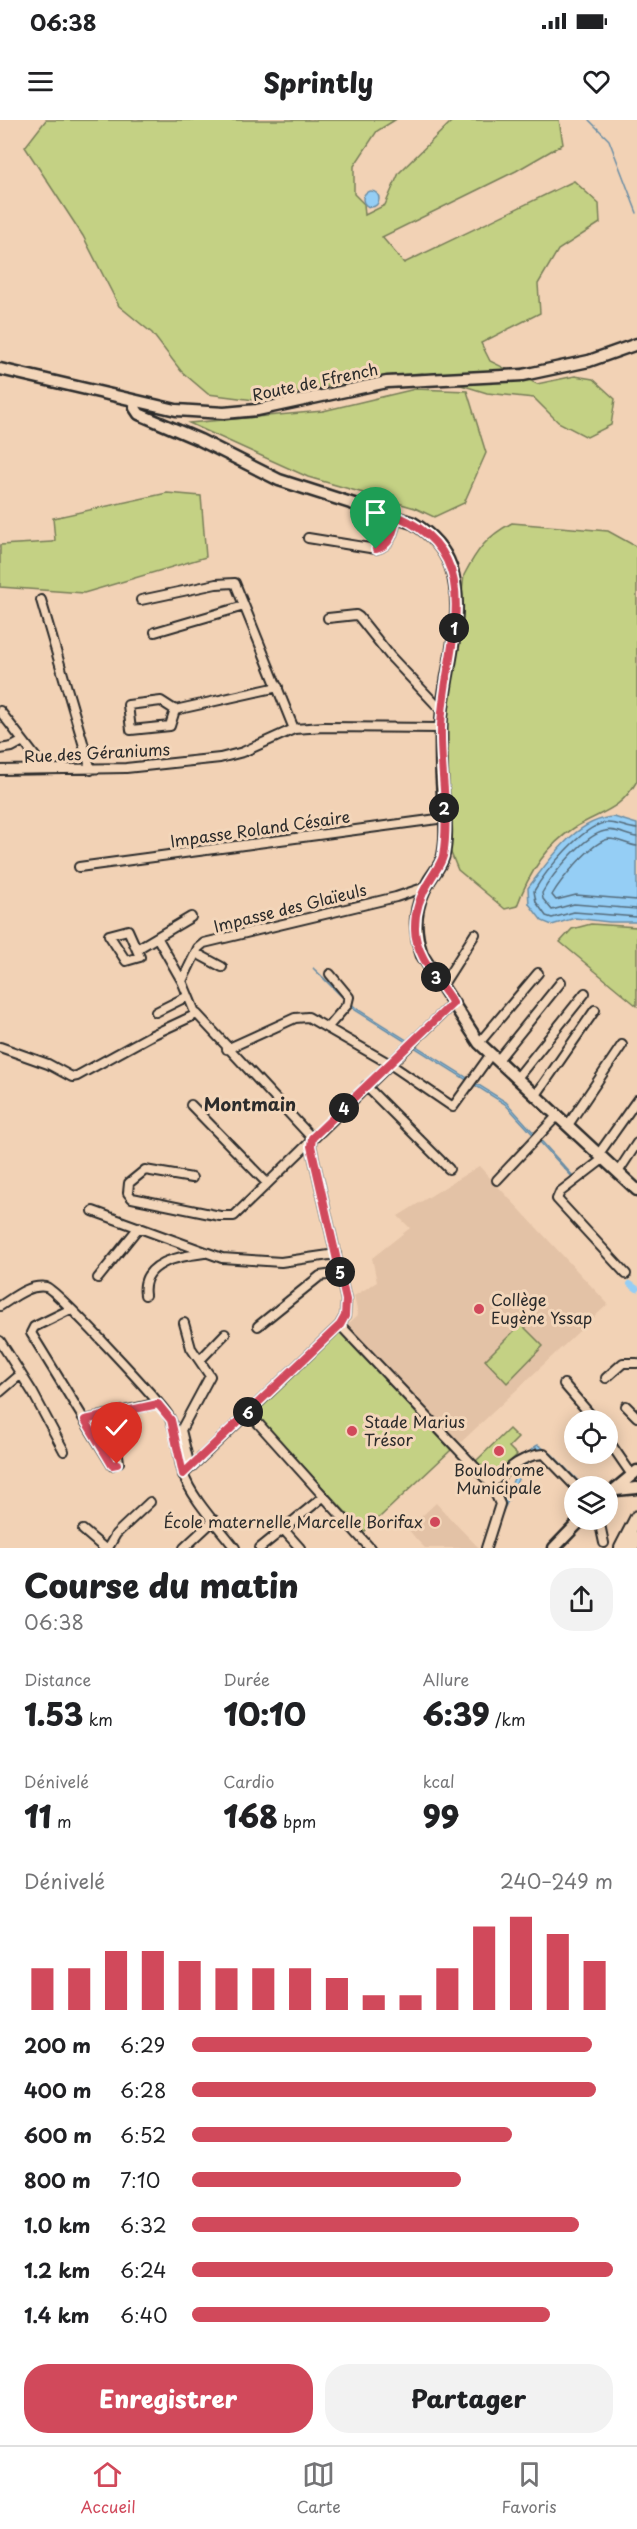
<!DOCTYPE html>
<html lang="fr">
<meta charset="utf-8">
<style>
body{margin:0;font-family:"Playpen Sans",sans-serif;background:#f2f2f2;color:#202124;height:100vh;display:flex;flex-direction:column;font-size:22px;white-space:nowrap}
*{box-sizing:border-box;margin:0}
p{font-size:20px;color:#757577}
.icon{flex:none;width:33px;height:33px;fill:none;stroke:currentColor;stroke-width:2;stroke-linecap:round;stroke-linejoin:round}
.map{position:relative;height:1428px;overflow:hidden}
.sheet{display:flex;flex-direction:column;background:#fff;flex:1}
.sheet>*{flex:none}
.controls{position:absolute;left:564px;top:1290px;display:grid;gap:12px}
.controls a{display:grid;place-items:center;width:54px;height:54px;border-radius:50%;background:#fff;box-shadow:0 3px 15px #0003;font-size:30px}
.pin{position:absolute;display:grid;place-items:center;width:51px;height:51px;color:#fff;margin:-62px -26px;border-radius:50% 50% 50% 0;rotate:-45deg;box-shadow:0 0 6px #0007}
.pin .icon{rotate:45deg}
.km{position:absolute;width:30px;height:30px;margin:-15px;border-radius:50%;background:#222;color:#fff;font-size:16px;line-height:30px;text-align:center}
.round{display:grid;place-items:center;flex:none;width:63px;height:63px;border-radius:24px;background:#f2f2f2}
.headline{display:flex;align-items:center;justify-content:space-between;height:102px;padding:0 24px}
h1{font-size:33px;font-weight:800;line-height:45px}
.metrics{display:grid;grid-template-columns:repeat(3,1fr);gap:9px;height:102px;padding:6px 24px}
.metrics div{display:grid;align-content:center}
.metrics b{font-size:30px;font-weight:800}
.metrics small{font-size:16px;font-weight:400}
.metrics p{font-size:16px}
.chart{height:168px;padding:12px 24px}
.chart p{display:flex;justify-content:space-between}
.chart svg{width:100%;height:108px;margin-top:6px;stroke:#d1495b;stroke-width:6}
.button{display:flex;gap:12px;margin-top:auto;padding:12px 24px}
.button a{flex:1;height:69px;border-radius:24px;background:#d1495b;color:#fff;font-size:24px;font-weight:800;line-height:69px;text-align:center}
.button a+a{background:#f2f2f2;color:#202124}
ul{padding:0 24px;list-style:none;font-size:20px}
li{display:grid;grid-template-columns:96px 72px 1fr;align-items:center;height:45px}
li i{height:15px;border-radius:8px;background:#d1495b}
.status{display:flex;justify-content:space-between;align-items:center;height:42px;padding:0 30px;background:#fff;direction:ltr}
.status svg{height:16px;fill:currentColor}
header{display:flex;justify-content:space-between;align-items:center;height:78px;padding:0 24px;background:#fff;font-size:27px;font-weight:800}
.menu{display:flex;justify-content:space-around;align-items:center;height:84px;border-top:2px solid #e0e0e0;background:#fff;font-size:16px;color:#757577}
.menu a{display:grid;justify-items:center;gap:3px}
.menu .current{color:#d1495b}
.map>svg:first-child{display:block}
.built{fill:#e3c2a6}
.green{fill:#c4d184;stroke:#787e58;stroke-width:1.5}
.water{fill:#95cef5;stroke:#6b8da4;stroke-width:1.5}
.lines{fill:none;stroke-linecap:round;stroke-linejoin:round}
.shore{stroke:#556c7c;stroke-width:1.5}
.stream{stroke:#6b8da4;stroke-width:1.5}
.canal{stroke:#95cef5;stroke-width:6}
.street-casing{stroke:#2b2b2b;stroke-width:12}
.secondary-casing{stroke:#2b2b2b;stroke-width:15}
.primary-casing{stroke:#2b2b2b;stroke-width:16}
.street{stroke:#f3d6ba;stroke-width:8}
.secondary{stroke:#f3d6ba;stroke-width:10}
.primary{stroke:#f3d6ba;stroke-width:12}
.route-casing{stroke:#fff;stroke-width:12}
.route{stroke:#d1495b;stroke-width:8}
.poi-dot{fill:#d1495b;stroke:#f3d6ba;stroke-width:2}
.labels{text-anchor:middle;stroke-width:6;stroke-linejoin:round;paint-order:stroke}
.street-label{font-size:16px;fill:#2b2b2b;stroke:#f3d6ba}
.poi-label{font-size:16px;fill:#2b2b2b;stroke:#f3d6ba;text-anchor:start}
.neighbourhood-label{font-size:18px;font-weight:bold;fill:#2b2b2b;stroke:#f3d6ba}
</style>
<div class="status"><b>06:38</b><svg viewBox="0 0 49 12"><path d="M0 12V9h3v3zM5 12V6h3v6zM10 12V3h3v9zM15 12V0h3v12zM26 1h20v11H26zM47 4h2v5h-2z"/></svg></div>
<header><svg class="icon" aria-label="menu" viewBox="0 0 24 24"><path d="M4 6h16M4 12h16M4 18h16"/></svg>Sprintly<svg class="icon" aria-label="heart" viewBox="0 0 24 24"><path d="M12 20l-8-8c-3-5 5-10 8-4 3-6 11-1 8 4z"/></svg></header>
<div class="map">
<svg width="637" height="1428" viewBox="0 0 637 1428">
<rect width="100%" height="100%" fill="#f2d2b5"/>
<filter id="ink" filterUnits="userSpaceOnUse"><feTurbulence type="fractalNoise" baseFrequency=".0167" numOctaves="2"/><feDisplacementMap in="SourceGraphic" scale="12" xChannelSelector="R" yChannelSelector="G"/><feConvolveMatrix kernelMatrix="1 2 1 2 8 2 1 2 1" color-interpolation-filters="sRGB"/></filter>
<g filter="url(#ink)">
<path class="built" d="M479 1046 608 1184 458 1325 346 1206 358 1195 354 1176 377 1162 372 1138 410 1108 398 1096Z
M436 1383 447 1395 479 1428H425L417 1420 408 1409Z"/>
<path class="green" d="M46 0H395L377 11 354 46V74L364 84 365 95 385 85 399 53 453 0H559L563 24 516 51 382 117 404 143 574 61 599 84 600 103 558 130 538 164 540 193 481 223 490 241 537 264 575 256 593 259 615 279 611 305 587 317 558 302 534 278 487 273 422 253 363 258 262 281 208 274 181 251 152 213 119 186 83 116 25 27Z
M415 269 467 271 486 333 464 383 434 397 415 388 308 357 189 303 323 291Z
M167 373 201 376 206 437 84 473 0 467V425L52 422 55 420 53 398Z
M512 403 608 411 637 427V661C619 692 601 691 574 708 546 726 528 755 517 786L505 789 458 750 449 728 445 618 464 455C477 430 487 416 512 403Z
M591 804 637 807V886L560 822 572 809Z
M521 1204 543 1226 507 1263 485 1240Z
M339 1211 451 1330 364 1412 254 1293Z
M509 1309 518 1318 509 1327 517 1335 492 1358 476 1341Z"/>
<path class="water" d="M363 79a8 8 0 1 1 16 0a8 8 0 1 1-16 0Z
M614 697 637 704V802H609L575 798 552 805 542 801 529 784 528 768C550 740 575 699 614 697Z
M313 848 357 889 506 982 574 1057 573 1058 505 984 355 890Z
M538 1325 552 1334 583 1366H579L551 1337 536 1328 521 1353 496 1406C501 1388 522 1331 538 1325Z"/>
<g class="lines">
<path class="shore" d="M637 709C626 708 617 702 605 703 582 706 545 752 534 771L536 782 546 796 552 798 574 792 637 797
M637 717C626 716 616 708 605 711 584 715 552 755 542 773L543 779 552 790 574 784 637 789
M637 726C627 725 619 719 609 719 592 721 560 761 552 775L556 780 576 775 637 780"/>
<path class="stream" d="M589 0 609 20 637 93"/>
<path class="canal" d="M630 1164 637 1169"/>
<g class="street-casing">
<path id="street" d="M308 418 376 429C392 425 393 411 397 396
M41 480 91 650
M141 480 216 464 235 463 294 609
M328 498 356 495 359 497 391 537 442 591
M155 512 244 486
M175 590 170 606 131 610 128 585 161 581 175 590 278 567
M0 591 44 648
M0 629 12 627 23 621
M0 650 126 648 220 638 243 632 294 609 324 607 441 608
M79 747 445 698
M128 810 140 837 126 841 109 815Z
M157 817 182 861 194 890
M137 829 191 797
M196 833 222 847
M182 861 198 828 204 823 396 777 426 767
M442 866 475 814
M156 892 188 876
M327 908 347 885 349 877 330 854
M479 923 538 853
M0 927 48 944 72 957 77 956 150 916 197 894 312 1018
M227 929 295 898 308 897 390 944 453 987 491 934
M498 940 561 862
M517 958 585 873
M366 966 449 1049
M536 975 595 890
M191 985 267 1063
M568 1005 622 925
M598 1035 637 980
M603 1039 560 1072 557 1079 626 1154
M618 1052 637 1023
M192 1058 145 1050 129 1063 128 1073 132 1078 220 1096H234L453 883
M497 1060 558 995
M93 1091 222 1138 281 1142 336 1134
M98 1158 139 1107
M145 1175C140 1141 182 1136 205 1133
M0 1186C13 1178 29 1164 46 1167 56 1169 158 1280 168 1295 178 1311 177 1335 183 1353 191 1378 219 1407 235 1428
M71 1189 34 1207 31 1213 112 1345 119 1342 118 1335 105 1333
M184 1203 191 1228 210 1256 181 1310 190 1347
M340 1205 491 1364 500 1384 486 1428
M258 1206 320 1156 340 1153
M0 1221 33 1273 64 1331
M200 1240 225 1214
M606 1258 623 1243H637
M564 1264 595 1300
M0 1272 21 1254
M626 1286 637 1297
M248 1292 370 1428
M85 1300 158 1283
M608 1320 632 1355
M183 1355 340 1205 345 1196 346 1180 311 1026 312 1018
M491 1364C507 1350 522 1335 544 1334L575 1366
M599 1400 604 1423
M283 1409 300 1428
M83 1410 104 1428
M108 1428 116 1414 150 1382
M184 1428 214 1400
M260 1428 323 1377"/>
</g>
<g class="secondary-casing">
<path id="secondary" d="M0 249 176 290 224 293 257 290 387 262 523 255 589 241 637 224
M135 282V288L139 294 200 320 279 360 413 403C431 414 444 427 451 447 468 500 441 557 441 610 441 627 441 644 442 660 443 685 449 712 443 737 441 745 433 754 429 761 414 786 413 808 422 835L479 923 637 1070
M616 1370 637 1368
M608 1375 637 1351
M554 1428 581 1400"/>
</g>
<g class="primary-casing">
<path id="primary" d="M621 1428 637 1397
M632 1428 637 1418"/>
</g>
<use href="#street" class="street"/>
<use href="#secondary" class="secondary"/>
<use href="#primary" class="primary"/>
</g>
</g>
<g class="lines" filter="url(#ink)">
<g class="route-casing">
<path id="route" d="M117 1344 112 1345 85 1300 158 1284 171 1300 183 1354 340 1205 345 1196 346 1180 311 1026 312 1018 453 883C439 861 414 834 415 807 415 790 421 774 430 760 434 753 441 744 443 736 450 695 440 651 441 609 442 531 494 438 397 396 393 411 392 425 376 429"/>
</g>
<use href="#route" class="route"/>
</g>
<g class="poi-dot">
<circle cx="479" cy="1189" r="6"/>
<circle cx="352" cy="1311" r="6"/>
<circle cx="499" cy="1331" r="6"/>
<circle cx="435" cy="1402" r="6"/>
</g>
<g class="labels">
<g class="street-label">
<text transform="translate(315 262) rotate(-12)" y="6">Route de Ffrench</text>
<text transform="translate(97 633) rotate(-3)" y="6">Rue des Géraniums</text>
<text transform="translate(260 709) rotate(-8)" y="6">Impasse Roland Césaire</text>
<text transform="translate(290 788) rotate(-14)" y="6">Impasse des Glaïeuls</text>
</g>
<g class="poi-label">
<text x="491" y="1186">Collège<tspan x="491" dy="18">Eugène Yssap</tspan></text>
<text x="364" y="1308">Stade Marius<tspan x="364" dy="18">Trésor</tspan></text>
<text x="499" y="1356" text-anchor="middle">Boulodrome<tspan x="499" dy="18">Municipale</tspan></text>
<text x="423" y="1408" text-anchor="end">École maternelle Marcelle Borifax</text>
</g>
<g class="neighbourhood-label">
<text x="250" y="991">Montmain</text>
</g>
</g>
</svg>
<div class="controls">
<a><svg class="icon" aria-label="locate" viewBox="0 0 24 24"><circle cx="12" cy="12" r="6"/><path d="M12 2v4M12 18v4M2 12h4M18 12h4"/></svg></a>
<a><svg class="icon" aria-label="layers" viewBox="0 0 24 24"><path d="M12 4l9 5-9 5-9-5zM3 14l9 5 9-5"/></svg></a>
</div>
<div class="pin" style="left:376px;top:429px;background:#1e9e55"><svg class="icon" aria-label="arrive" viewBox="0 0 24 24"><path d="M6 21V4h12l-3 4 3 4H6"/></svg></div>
<div class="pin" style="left:117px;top:1344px;background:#d93025"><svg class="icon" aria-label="check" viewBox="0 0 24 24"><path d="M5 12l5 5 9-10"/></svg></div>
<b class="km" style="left:454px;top:508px">1</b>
<b class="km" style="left:444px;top:688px">2</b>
<b class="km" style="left:436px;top:857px">3</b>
<b class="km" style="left:344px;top:988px">4</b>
<b class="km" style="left:340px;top:1152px">5</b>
<b class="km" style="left:248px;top:1292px">6</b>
</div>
<section class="sheet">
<div class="headline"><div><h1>Course du matin</h1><p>06:38</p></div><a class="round"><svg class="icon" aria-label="share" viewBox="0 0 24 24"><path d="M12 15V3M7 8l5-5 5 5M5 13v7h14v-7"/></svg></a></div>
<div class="metrics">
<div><p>Distance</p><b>1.53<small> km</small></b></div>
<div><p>Durée</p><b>10:10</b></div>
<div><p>Allure</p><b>6:39<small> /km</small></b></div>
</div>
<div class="metrics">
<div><p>Dénivelé</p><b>11<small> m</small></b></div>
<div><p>Cardio</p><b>168<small> bpm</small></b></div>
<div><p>kcal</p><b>99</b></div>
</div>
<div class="chart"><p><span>Dénivelé</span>240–249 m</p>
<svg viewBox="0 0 160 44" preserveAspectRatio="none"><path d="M5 44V27M15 44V27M25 44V20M35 44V20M45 44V24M55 44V27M65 44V27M75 44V27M85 44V31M95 44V38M105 44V38M115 44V27M125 44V10M135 44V6M145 44V13M155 44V24"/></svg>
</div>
<ul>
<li><b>200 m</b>6:29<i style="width:95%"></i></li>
<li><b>400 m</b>6:28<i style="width:96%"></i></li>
<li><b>600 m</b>6:52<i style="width:76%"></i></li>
<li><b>800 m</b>7:10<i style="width:64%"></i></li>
<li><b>1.0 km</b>6:32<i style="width:92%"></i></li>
<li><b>1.2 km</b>6:24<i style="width:100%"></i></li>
<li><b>1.4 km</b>6:40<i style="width:85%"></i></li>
</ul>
<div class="button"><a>Enregistrer</a><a>Partager</a></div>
</section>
<nav class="menu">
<a class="current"><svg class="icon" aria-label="home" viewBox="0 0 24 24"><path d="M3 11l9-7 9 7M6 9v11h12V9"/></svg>Accueil</a>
<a><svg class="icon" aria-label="map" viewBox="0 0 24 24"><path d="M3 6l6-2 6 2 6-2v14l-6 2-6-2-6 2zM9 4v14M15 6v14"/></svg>Carte</a>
<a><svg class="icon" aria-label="saved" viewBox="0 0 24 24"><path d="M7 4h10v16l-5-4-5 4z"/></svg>Favoris</a>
</nav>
